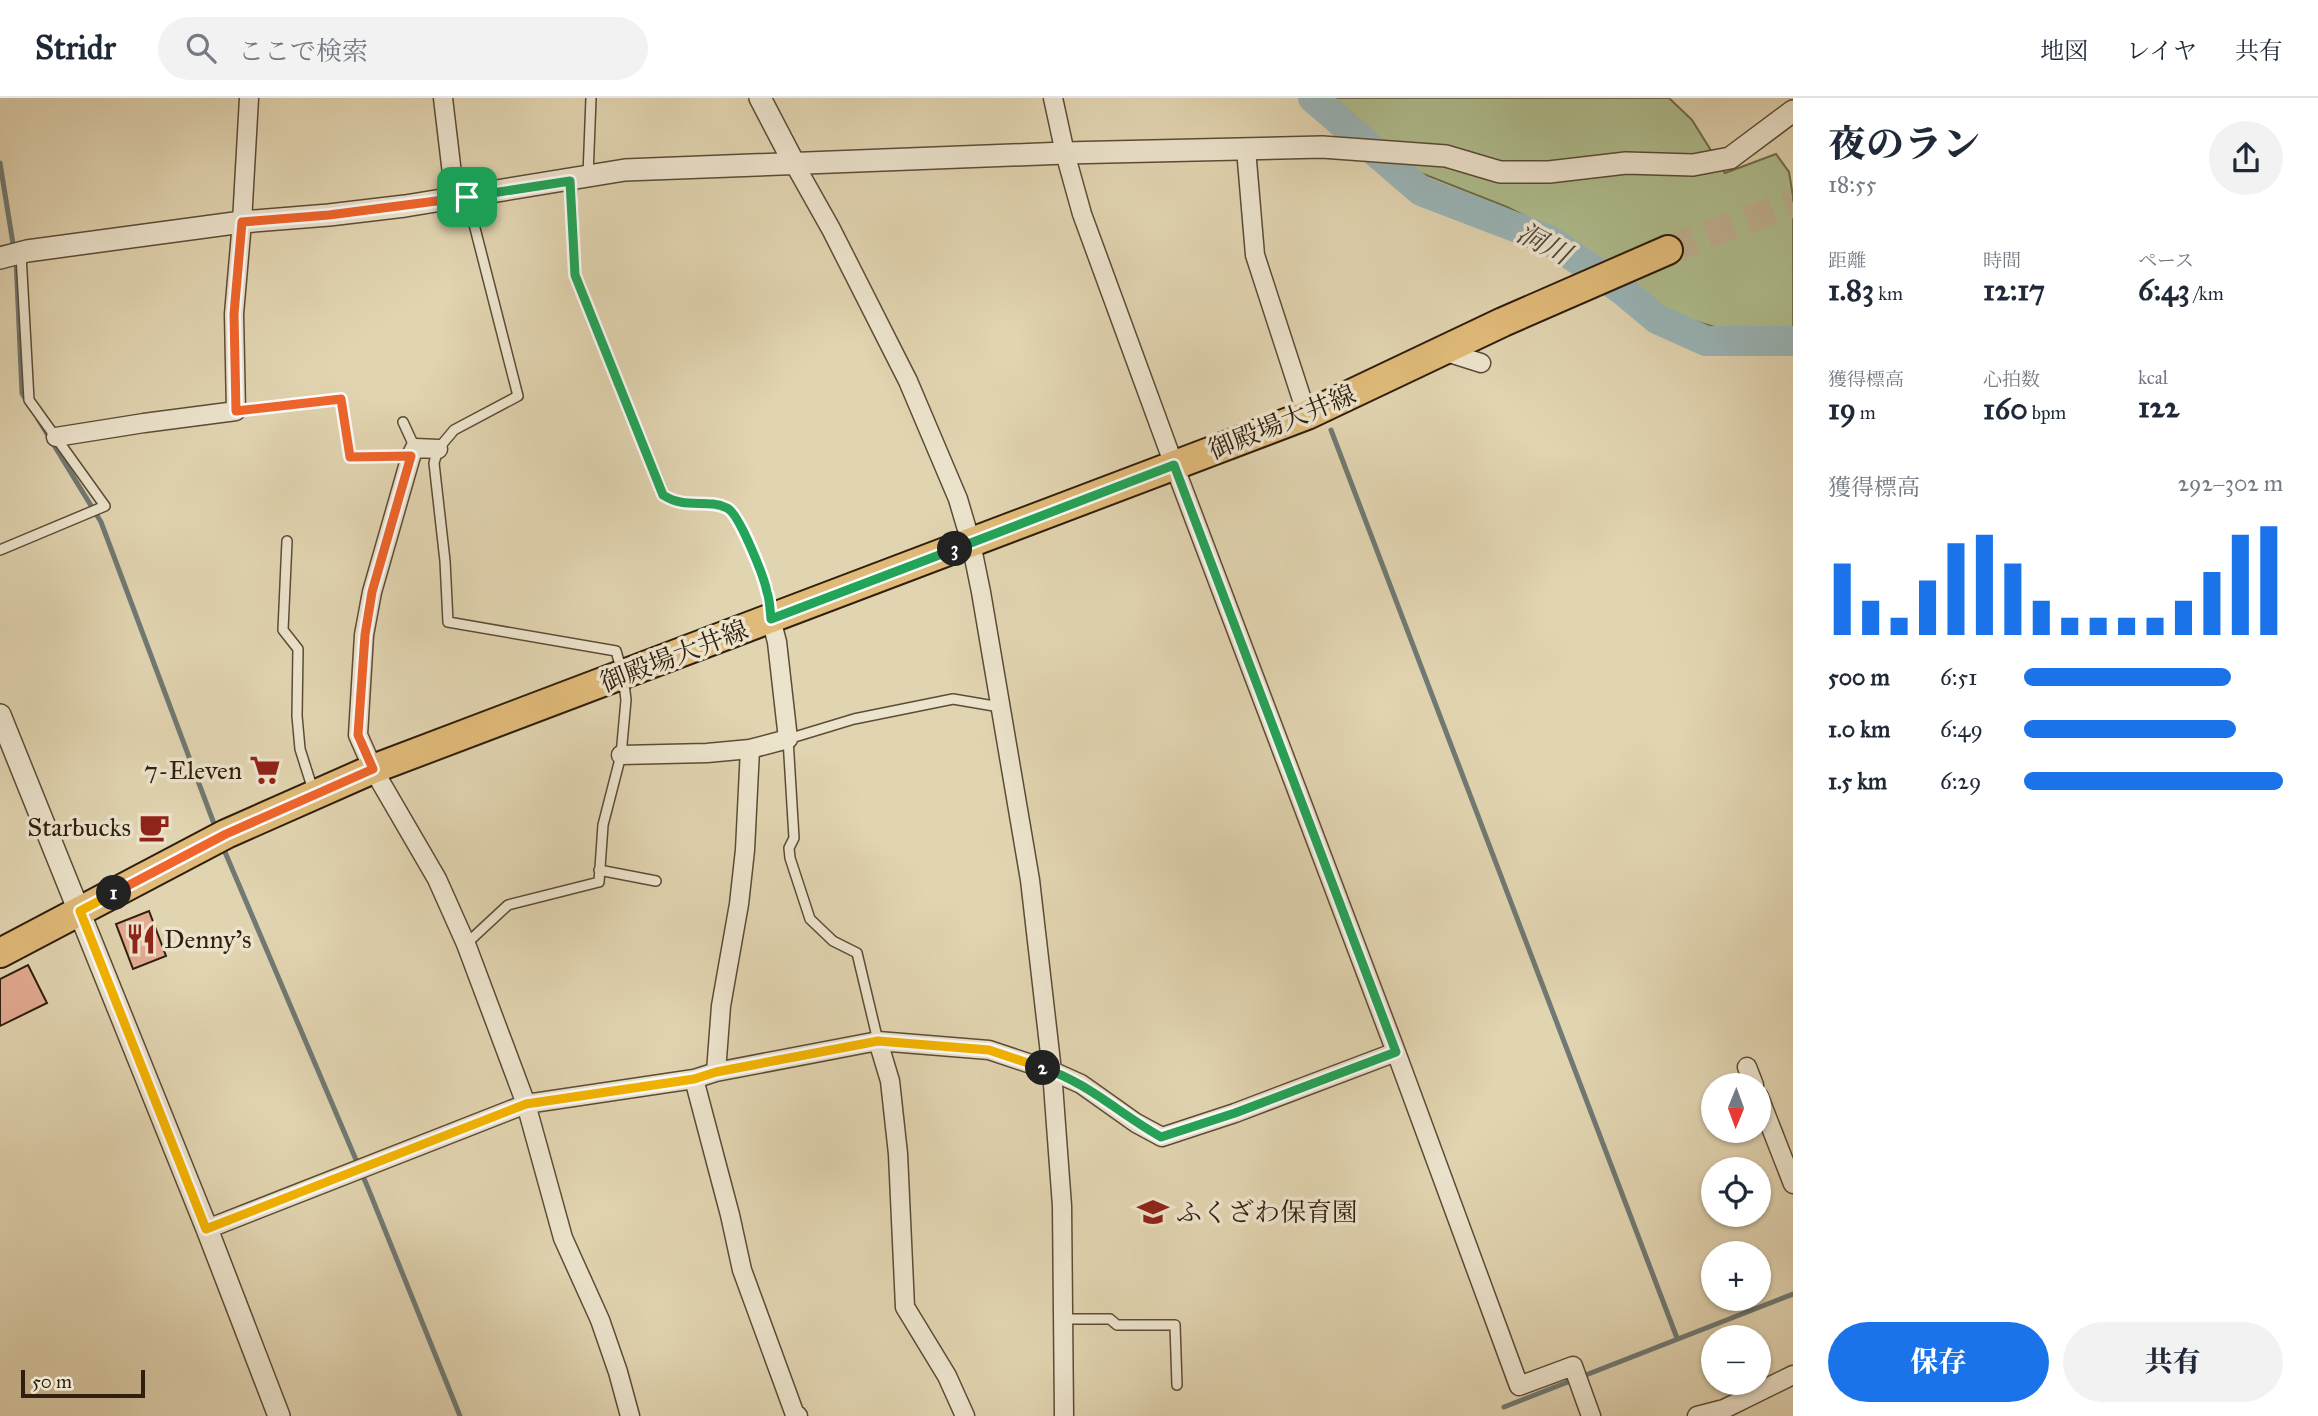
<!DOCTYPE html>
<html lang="ja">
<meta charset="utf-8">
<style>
body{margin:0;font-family:"IM FELL Great Primer","Noto Serif JP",serif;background:#f2f2f3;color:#1f2937;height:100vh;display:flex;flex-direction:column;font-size:26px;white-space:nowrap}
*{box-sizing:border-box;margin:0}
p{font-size:23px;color:#747a83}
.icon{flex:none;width:38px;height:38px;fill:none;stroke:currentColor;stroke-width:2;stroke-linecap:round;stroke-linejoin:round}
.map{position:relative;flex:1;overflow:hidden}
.panel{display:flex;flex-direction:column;background:#fff;width:525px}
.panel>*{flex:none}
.needle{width:46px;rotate:181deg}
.controls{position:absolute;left:1701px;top:975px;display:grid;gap:14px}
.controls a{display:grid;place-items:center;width:70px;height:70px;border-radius:50%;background:#fff;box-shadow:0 2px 5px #0004;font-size:35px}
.scale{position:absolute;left:21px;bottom:18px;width:124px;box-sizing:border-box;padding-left:7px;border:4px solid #301e0e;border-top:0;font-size:19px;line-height:24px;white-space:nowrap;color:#301e0e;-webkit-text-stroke:5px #ece3cc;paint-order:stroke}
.pin{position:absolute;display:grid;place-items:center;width:60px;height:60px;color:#fff;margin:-30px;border-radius:14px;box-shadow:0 4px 10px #0006}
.km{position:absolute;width:35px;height:35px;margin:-18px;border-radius:50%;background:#222;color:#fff;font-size:19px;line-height:35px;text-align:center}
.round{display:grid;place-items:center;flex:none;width:74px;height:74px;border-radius:37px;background:#f2f2f3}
.head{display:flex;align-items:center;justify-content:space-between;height:119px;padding:0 35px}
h1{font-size:38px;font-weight:800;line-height:52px}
.metrics{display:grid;grid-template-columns:repeat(3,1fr);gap:10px;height:119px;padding:7px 35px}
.metrics div{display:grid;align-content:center}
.metrics b{font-size:30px;font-weight:800}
.metrics small{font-size:19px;font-weight:400}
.metrics p{font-size:19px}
.chart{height:196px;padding:14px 35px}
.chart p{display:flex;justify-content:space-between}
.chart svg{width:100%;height:126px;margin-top:7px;stroke:#1a73e8;stroke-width:6}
.button{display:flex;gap:14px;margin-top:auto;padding:14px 35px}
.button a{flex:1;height:80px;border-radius:42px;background:#1a73e8;color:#fff;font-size:28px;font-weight:800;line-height:80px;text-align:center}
.button a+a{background:#f2f2f3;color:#1f2937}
ul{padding:0 35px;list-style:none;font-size:23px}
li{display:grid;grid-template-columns:112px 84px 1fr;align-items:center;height:52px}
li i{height:18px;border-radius:9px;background:#1a73e8}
header{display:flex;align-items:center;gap:42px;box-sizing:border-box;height:98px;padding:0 35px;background:#fff;border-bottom:2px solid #e0e1e3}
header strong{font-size:33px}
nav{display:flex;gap:38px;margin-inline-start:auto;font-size:24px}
.search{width:490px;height:63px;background:#f2f2f3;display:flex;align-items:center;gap:18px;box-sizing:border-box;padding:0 24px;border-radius:38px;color:#747a83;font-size:26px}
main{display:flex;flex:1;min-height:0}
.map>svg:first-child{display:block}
.green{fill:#afbd8e;stroke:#706e4e;stroke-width:2}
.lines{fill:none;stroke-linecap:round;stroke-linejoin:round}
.stream{stroke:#707973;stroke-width:5}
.river{stroke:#9ab5b7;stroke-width:30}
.building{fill:#e3ab92;stroke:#301e0e;stroke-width:2}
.primary-tunnel{stroke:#beb090;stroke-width:28;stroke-dasharray:28 14;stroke-linecap:butt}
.service-casing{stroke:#5c4c36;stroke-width:12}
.minor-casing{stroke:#5c4c36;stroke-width:21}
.tertiary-casing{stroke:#5c4c36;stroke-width:24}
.primary-casing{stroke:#301e0e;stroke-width:32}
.service{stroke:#ece3cc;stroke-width:9}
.minor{stroke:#ece3cc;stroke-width:18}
.tertiary{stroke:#ece3cc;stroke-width:21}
.primary{stroke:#e0ba78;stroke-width:28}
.split-1-casing{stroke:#fff;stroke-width:14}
.split-2-casing{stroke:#fff;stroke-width:14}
.split-3-casing{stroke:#fff;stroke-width:14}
.split-4-casing{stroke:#fff;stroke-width:14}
.split-1{stroke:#f0652b;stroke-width:9}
.split-2{stroke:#f5b400;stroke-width:9}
.split-3{stroke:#22a559;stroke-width:9}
.split-4{stroke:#22a559;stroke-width:9}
.labels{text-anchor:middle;stroke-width:7;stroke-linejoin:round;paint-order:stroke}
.street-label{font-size:26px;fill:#301e0e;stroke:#ece3cc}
.poi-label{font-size:26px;fill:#301e0e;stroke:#ece3cc;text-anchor:end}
.water-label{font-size:28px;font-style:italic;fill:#504b41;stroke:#ece3cc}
</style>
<header>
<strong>Stridr</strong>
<div class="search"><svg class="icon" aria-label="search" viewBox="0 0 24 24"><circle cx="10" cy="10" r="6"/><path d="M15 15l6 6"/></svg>ここで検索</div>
<nav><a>地図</a><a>レイヤ</a><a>共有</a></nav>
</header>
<main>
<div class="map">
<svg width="1793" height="1318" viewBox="0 0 1793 1318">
<rect width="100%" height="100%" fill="#e1d4b0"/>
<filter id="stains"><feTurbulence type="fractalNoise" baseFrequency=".00286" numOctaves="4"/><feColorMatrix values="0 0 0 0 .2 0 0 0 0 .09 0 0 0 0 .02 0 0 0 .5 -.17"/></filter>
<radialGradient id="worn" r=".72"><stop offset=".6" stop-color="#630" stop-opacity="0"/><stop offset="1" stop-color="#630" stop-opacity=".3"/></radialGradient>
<path class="green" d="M1329 0H1669L1692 22 1725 75 1776 56 1789 74 1793 98V233H1728L1671 216 1568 140 1507 109 1413 72Z"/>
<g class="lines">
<path class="stream" d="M0 65 14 152
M16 161 22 295 27 304
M38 321 101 424 216 731
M1331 332 1677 1240
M222 747 368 1090 460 1318
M1504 1309 1793 1196"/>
<path class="river" d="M1313 0 1421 93 1549 142 1621 191 1657 221 1706 243H1793"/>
</g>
<path class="building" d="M149 813 166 858 133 871 116 826Z
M28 867 47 905 0 928V881Z"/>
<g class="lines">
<path class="primary-tunnel" d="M1668 152 1793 105"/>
<g class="service-casing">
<path id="service" d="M588 78 591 0
M571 83 575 177 664 397C686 412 706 400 727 410 739 415 764 479 768 494 769 501 769 509 770 516
M236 313 341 301 350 359 411 358
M403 324 415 350
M287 443 283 532 298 551 297 618 300 651 313 692
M0 452 105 408 29 302 21 156
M599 772 656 783
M466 846 508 807 599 784 603 727 621 657 626 602 623 577 616 553 448 524 445 463 434 365 438 351 454 332 518 298 467 99
M878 943 857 855 833 843 810 821 790 760 789 750 794 740 788 641 854 621 953 601 1000 609
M1062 1221H1110L1117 1227H1175L1177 1287"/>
</g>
<g class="minor-casing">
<path id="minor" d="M443 0 455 101
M1053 0 1065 55 1082 116 1174 367 1396 954 1519 1288 1573 1268 1591 1318
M1246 51 1255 157 1307 317
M795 67 831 131 908 283 958 401 971 445 981 494 1030 782 1052 973 1062 1108 1064 1318
M1443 253 1481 265
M56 339 144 325 236 313 234 216 242 124 249 0
M438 351 415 350 411 358 372 494 364 537 358 637 373 671 437 781 466 846 526 1006 563 1140 600 1222 618 1274 630 1318
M621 657 707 655 750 651 788 641 777 544 771 521
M878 943 890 983 898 1056 905 1209 947 1278 965 1318
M1747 969 1754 987
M716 974 721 908 739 806 745 752 750 651
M694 981 730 1117 742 1172 794 1314 798 1318
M1759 999 1793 1086
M207 1131 526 1006 694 981 716 974 878 943 989 952 1052 973 1081 986 1136 1025 1162 1039 1235 1015 1396 954
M1697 1318 1724 1311 1793 1277"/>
</g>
<g class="tertiary-casing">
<path id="tertiary" d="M760 0 795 67
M0 160 27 153 242 124 329 117 405 108 625 72 1065 55 1322 49 1446 58 1500 74H1549L1626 65 1693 67 1730 60 1793 13
M0 617 207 1131 279 1318"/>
</g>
<g class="primary-casing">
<path id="primary" d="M0 855 226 736 373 671 1307 317 1503 224 1668 152"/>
</g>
<use href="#service" class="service"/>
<use href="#minor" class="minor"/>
<use href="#tertiary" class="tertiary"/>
<use href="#primary" class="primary"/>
</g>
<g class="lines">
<g class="split-1-casing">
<path id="split-1" d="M114 795 226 736 373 671 358 637 365 537 372 494 411 358 350 359 341 301 236 313 234 216 242 124 329 117 467 99"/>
</g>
<g class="split-2-casing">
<path id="split-2" d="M114 795 80 813 206 1131 526 1006 694 981 716 974 878 943 989 952 1043 970"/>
</g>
<g class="split-3-casing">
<path id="split-3" d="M955 451 1174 367 1396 954 1235 1015 1161 1039C1121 1017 1087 984 1043 970"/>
</g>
<g class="split-4-casing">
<path id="split-4" d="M467 99 570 83 575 177 663 397C686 412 706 400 727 410 739 415 764 479 767 494 770 502 770 512 771 521L955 451"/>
</g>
<use href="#split-1" class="split-1"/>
<use href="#split-2" class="split-2"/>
<use href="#split-3" class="split-3"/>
<use href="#split-4" class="split-4"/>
</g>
<defs>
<g id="supermarket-bare" transform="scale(2.415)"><path d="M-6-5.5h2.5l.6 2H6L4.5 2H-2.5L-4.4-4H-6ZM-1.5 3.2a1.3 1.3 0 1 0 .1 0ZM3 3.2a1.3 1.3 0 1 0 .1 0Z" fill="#8f2418" stroke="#ece3cc" stroke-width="2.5" paint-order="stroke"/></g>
<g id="cafe-bare" transform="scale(2.415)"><path d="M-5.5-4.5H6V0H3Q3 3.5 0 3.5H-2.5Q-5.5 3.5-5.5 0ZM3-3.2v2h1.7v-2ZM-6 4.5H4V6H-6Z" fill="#8f2418" stroke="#ece3cc" stroke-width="2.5" paint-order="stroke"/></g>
<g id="restaurant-bare" transform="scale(2.415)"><path d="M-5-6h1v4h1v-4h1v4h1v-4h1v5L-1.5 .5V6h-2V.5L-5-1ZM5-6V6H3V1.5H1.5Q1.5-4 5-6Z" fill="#8f2418" stroke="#ece3cc" stroke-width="2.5" paint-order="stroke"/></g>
<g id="school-bare" transform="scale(2.415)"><path d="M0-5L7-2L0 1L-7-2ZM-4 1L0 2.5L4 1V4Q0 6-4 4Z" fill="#8f2418" stroke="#ece3cc" stroke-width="2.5" paint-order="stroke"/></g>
</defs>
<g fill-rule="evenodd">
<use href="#supermarket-bare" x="265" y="672"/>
<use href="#cafe-bare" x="154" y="729"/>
<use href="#restaurant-bare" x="141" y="841"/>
<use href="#school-bare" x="1153" y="1114"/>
</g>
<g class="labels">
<g class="street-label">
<text transform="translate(1282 324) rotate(-22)" y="9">御殿場大井線</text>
<text transform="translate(674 558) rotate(-21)" y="9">御殿場大井線</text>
</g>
<g class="poi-label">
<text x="242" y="681">7-Eleven</text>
<text x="131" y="738">Starbucks</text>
<text x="164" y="850" text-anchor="start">Denny's</text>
<text x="1176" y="1123" text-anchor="start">ふくざわ保育園</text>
</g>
<g class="water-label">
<text transform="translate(1544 145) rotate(28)" y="10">洞川</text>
</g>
</g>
<rect width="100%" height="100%" filter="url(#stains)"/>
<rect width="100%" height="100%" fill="url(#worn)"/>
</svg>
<div class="controls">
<a><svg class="needle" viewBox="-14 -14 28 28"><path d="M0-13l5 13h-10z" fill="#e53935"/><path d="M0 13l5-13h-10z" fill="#747a83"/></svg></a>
<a><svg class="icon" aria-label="locate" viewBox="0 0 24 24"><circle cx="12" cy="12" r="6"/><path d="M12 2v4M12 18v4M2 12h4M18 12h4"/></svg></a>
<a>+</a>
<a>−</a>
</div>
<div class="scale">50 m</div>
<div class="pin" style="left:467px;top:99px;background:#1e9e55"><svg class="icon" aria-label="arrive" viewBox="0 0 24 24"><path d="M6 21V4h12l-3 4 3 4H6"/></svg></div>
<b class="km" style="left:114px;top:795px">1</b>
<b class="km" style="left:1043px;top:970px">2</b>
<b class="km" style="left:955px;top:451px">3</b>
</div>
<section class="panel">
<div class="head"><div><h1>夜のラン</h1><p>18:55</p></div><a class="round"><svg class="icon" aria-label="share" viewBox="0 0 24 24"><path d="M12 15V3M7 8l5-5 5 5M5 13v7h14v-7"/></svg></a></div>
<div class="metrics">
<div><p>距離</p><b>1.83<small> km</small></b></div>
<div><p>時間</p><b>12:17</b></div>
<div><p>ペース</p><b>6:43<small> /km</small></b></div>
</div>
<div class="metrics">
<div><p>獲得標高</p><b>19<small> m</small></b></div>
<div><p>心拍数</p><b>160<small> bpm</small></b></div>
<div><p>kcal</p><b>122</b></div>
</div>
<div class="chart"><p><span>獲得標高</span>292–302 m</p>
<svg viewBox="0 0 160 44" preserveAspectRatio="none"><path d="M5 44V19M15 44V32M25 44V38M35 44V25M45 44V12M55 44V9M65 44V19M75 44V32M85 44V38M95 44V38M105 44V38M115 44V38M125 44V32M135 44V22M145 44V9M155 44V6"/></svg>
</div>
<ul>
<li><b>500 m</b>6:51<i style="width:80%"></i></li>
<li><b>1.0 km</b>6:49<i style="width:82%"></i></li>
<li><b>1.5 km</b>6:29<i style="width:100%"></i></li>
</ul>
<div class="button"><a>保存</a><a>共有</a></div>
</section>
</main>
